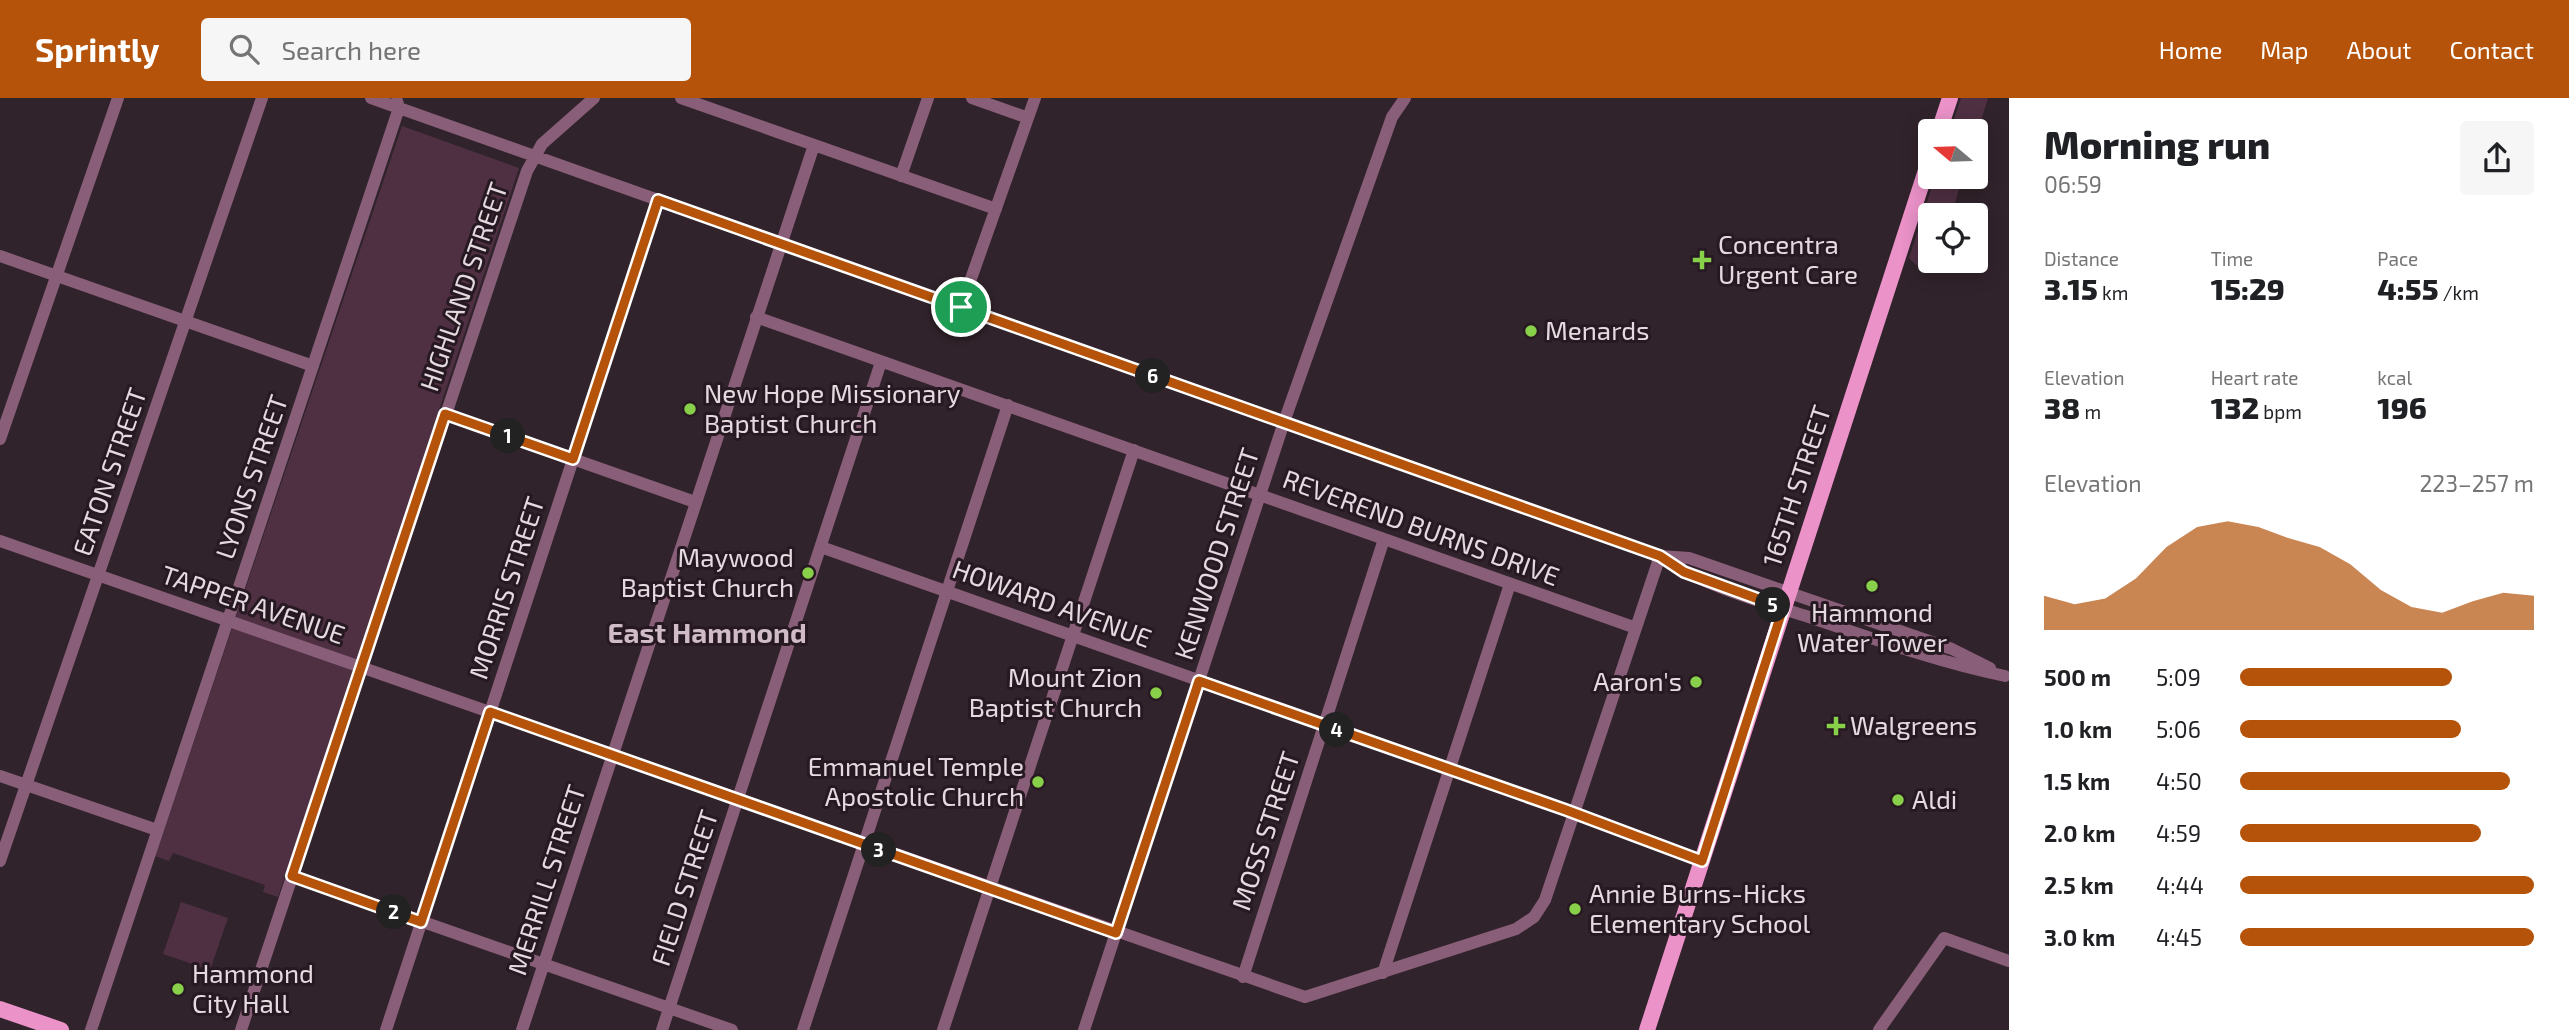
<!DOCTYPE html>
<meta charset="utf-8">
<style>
body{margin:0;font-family:"Exo 2",sans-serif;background:#f6f6f6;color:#202124;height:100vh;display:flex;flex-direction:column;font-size:26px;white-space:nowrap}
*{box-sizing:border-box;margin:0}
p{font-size:23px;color:#757577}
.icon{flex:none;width:38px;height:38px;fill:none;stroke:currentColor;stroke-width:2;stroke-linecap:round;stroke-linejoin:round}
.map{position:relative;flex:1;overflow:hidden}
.panel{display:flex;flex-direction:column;background:#fff;width:560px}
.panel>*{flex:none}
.needle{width:46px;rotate:289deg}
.buttons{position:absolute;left:1918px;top:21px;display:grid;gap:14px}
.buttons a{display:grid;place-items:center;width:70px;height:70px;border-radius:7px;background:#fff;box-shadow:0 4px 18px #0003;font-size:35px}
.pin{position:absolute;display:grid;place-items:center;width:60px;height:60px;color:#fff;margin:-30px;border:4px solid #fff;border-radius:50%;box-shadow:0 2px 7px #0007}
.km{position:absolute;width:35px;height:35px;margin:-18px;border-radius:50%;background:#222;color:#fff;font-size:19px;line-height:35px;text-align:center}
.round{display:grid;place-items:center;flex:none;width:74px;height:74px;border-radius:7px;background:#f6f6f6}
.headline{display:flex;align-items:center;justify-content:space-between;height:119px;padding:0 35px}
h1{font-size:38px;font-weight:800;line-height:52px}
.stats{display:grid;grid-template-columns:repeat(3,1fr);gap:10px;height:119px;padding:7px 35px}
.stats div{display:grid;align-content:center}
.stats b{font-size:30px;font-weight:800}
.stats small{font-size:19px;font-weight:400}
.stats p{font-size:19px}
.chart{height:196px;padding:14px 35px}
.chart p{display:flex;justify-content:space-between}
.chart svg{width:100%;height:126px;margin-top:7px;fill:#b45309;opacity:.7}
ul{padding:0 35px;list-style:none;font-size:23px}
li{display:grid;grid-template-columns:112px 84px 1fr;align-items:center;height:52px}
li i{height:18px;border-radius:9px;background:#b45309}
header{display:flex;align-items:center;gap:42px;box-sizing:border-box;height:98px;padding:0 35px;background:#b45309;color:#fff}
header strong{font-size:33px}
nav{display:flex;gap:38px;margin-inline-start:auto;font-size:24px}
.search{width:490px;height:63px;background:#f6f6f6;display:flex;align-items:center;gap:18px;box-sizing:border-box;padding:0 24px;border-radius:7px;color:#757577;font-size:26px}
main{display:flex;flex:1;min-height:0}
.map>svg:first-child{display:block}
.green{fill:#4f3043}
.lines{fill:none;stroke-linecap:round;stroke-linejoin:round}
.minor{stroke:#895e78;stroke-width:12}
.major{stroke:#eb92c9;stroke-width:16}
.route-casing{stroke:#fff;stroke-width:14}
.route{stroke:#b45309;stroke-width:9}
.poi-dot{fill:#88cf4a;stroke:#271922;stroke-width:2.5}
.labels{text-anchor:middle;stroke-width:6;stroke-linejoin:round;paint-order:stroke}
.poi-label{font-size:26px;fill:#e4dadf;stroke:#271922;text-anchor:start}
.street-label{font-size:26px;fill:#e4dadf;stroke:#271922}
.neighbourhood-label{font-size:28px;font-weight:bold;fill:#cfbcc6;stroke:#271922}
</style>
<header>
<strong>Sprintly</strong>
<div class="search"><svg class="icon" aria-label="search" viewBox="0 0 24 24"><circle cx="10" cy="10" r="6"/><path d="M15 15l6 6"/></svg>Search here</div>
<nav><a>Home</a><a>Map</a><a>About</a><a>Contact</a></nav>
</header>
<main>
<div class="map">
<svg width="2009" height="932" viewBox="0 0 2009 932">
<rect width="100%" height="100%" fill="#31232b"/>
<path class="green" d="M1961 0H1988L1976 39V33H1950Z
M402 28 519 70 278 799 263 794 265 787 173 755 169 763 155 758Z
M1935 79H1963L1951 117H1930V163H1942L1940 173 1916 167 1909 160Z
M181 804 228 820 210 872 163 856Z"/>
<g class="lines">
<path class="minor" d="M371 0 1660 458C1703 488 1759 503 1809 519 1874 541 1938 564 2005 578
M681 0 996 111
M972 0 1028 20
M901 78 928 0
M0 158 313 268
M961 209 1035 0
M756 219 1636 530
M445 316 695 404
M0 341 118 0
M0 443 1305 899 1516 831 1534 819 1545 802 1660 458
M821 449 1566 712 1702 763
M1660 458 1689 460 1952 551 1990 570
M0 678 157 732
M0 763 262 0
M292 778 732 932
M1383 875 1510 486
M1243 879 1384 441
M91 932 399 10 397 3
M241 932 527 73 542 46 594 0
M386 932 658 102
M522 932 814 47
M662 932 881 264
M803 932 1008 307
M943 932 1134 352
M1084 932 1284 324 1392 19 1405 0
M1879 932 1944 840 2009 863"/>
<path class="major" d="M1939 33 1950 0
M0 911 61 932
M1647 932 1930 60"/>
</g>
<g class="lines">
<g class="route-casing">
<path id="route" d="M658 102 1660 458 1684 474 1783 510 1702 763 1566 712 1199 583 1116 835 490 614 421 824 292 778 445 316 573 361Z"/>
</g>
<use href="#route" class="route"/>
</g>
<g class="poi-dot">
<path d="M1698.5 151.5h7v7h7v7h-7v7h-7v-7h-7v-7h7z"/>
<circle cx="1531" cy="233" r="7"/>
<circle cx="690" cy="311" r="7"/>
<circle cx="808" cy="475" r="7"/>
<circle cx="1872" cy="488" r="7"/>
<circle cx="1696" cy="584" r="7"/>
<circle cx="1156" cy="595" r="7"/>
<path d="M1832.5 617.5h7v7h7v7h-7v7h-7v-7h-7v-7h7z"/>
<circle cx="1038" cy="684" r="7"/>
<circle cx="1898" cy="702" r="7"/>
<circle cx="1575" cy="811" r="7"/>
<circle cx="178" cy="891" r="7"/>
</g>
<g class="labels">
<g class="poi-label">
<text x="1718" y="156">Concentra<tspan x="1718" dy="30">Urgent Care</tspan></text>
<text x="1545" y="242">Menards</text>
<text x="704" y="305">New Hope Missionary<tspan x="704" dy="30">Baptist Church</tspan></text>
<text x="794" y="469" text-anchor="end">Maywood<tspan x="794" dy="30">Baptist Church</tspan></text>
<text x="1872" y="524" text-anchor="middle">Hammond<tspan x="1872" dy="30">Water Tower</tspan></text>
<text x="1142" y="589" text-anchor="end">Mount Zion<tspan x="1142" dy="30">Baptist Church</tspan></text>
<text x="1682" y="593" text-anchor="end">Aaron's</text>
<text x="1850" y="637">Walgreens</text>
<text x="1024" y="678" text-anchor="end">Emmanuel Temple<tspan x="1024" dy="30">Apostolic Church</tspan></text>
<text x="1912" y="711">Aldi</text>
<text x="1589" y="805">Annie Burns-Hicks<tspan x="1589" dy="30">Elementary School</tspan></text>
<text x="192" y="885">Hammond<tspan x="192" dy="30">City Hall</tspan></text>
</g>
<g class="street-label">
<text transform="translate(464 189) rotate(-71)" y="9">HIGHLAND STREET</text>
<text transform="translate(110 374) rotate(-71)" y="9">EATON STREET</text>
<text transform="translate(252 379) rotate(-71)" y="9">LYONS STREET</text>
<text transform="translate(1797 388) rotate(-72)" y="9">165TH STREET</text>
<text transform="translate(1421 430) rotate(20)" y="9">REVEREND BURNS DRIVE</text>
<text transform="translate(1217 456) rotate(-72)" y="9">KENWOOD STREET</text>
<text transform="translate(507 490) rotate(-72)" y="9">MORRIS STREET</text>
<text transform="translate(1052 506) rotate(20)" y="9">HOWARD AVENUE</text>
<text transform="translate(253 507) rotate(19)" y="9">TAPPER AVENUE</text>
<text transform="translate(1266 733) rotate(-72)" y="9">MOSS STREET</text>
<text transform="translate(547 782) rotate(-72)" y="9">MERRILL STREET</text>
<text transform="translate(685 790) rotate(-72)" y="9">FIELD STREET</text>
</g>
<g class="neighbourhood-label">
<text x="707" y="545">East Hammond</text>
</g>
</g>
</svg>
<div class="buttons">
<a><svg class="needle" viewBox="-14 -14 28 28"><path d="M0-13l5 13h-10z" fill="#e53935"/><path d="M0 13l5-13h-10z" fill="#757577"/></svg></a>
<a><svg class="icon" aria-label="locate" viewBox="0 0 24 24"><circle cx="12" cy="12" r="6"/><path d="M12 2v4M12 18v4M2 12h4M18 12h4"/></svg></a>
</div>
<div class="pin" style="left:961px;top:209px;background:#1e9e55"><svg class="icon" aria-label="arrive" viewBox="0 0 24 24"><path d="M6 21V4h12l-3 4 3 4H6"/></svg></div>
<b class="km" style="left:508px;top:338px">1</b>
<b class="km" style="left:394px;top:814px">2</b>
<b class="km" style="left:879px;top:752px">3</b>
<b class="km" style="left:1337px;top:632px">4</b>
<b class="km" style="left:1773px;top:507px">5</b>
<b class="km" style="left:1153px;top:278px">6</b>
</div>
<section class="panel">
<div class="headline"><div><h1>Morning run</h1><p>06:59</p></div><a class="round"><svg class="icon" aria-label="share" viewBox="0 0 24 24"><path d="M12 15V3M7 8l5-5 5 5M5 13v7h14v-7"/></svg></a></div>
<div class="stats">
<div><p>Distance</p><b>3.15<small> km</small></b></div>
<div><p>Time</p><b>15:29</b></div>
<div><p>Pace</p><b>4:55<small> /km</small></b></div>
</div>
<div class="stats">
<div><p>Elevation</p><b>38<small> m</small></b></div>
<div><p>Heart rate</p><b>132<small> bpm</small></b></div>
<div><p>kcal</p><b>196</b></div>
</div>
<div class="chart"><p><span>Elevation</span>223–257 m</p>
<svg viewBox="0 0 160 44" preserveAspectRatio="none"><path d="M0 44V32L10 35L20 33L30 26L40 15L50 8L60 6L70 8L80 12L90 15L100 21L110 30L120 36L130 38L140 34L150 31L160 32V44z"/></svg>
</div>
<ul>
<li><b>500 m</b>5:09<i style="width:72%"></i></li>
<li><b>1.0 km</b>5:06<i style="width:75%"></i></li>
<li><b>1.5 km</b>4:50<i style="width:92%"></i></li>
<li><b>2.0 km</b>4:59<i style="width:82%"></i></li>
<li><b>2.5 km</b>4:44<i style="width:100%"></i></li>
<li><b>3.0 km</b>4:45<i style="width:100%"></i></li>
</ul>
</section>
</main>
